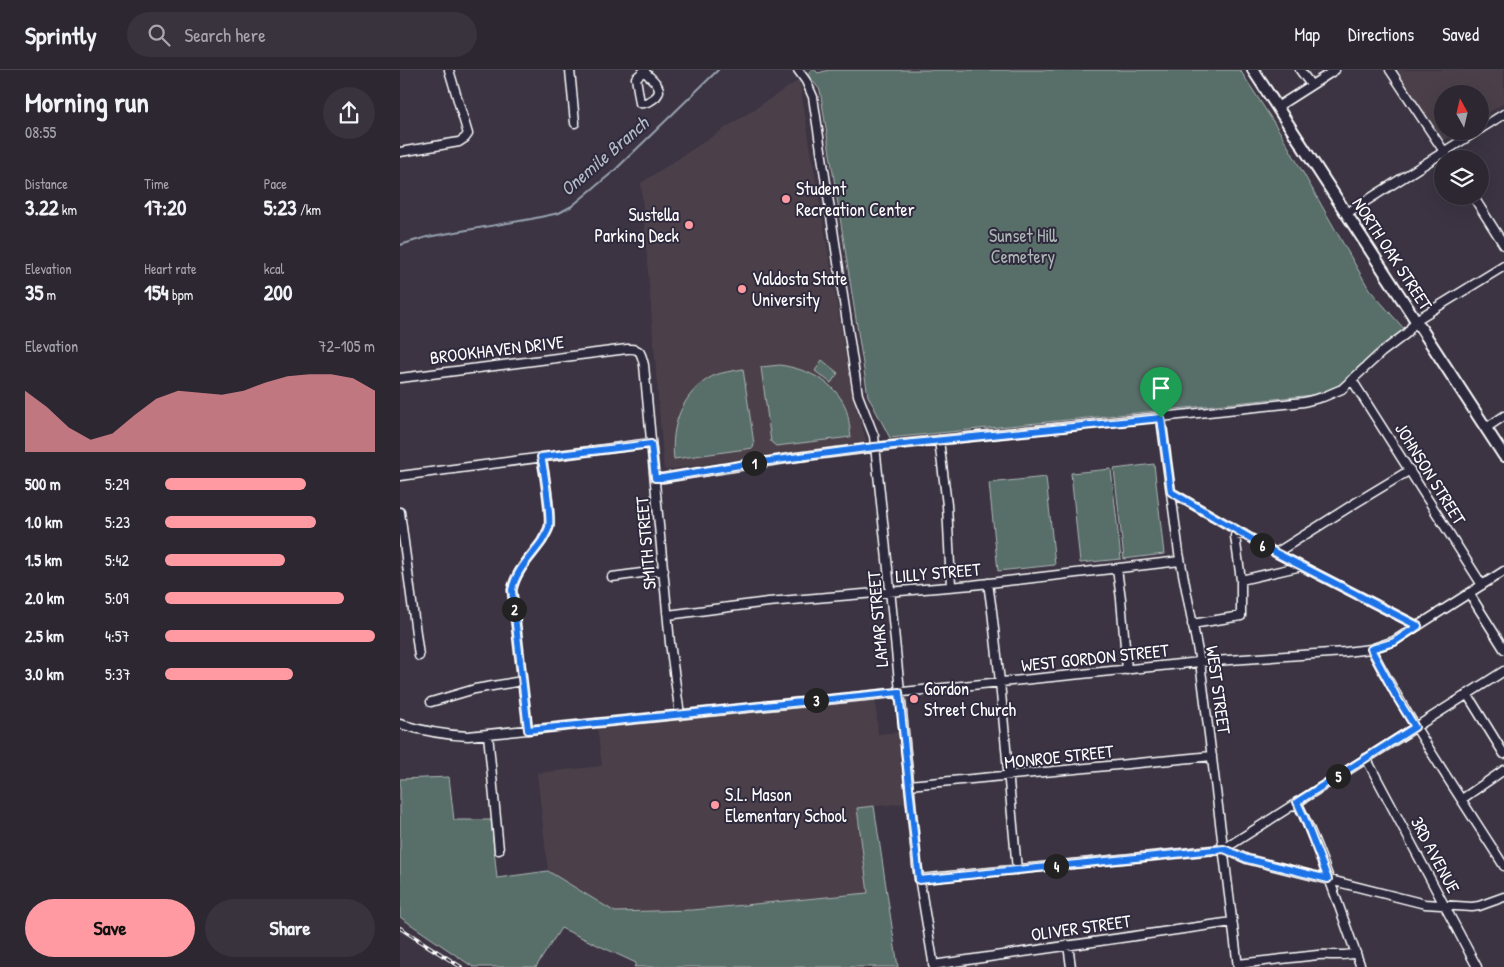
<!DOCTYPE html>
<meta charset="utf-8">
<style>
body{margin:0;font-family:"Patrick Hand",sans-serif;background:#39333e;color:#f1f3f6;height:100vh;display:flex;flex-direction:column;font-size:19px;white-space:nowrap}
*{box-sizing:border-box;margin:0}
p{font-size:16px;color:#a7a5ac}
.icon{flex:none;width:28px;height:28px;fill:none;stroke:currentColor;stroke-width:2;stroke-linecap:round;stroke-linejoin:round}
.map{position:relative;flex:1;overflow:hidden}
.sheet{display:flex;flex-direction:column;background:#2d2732;width:400px}
.sheet>*{flex:none}
.needle{width:32px;rotate:352deg}
.controls{position:absolute;left:1034px;top:15px;display:grid;gap:10px}
.controls a{display:grid;place-items:center;width:55px;height:55px;border-radius:50%;background:#2d2732;box-shadow:0 5px 20px #0002,0 0 0 1px #48444d;font-size:25px}
.pin{position:absolute;display:grid;place-items:center;width:42px;height:42px;color:#fff;margin:-51px -21px;border-radius:50% 50% 50% 0;rotate:-45deg;box-shadow:0 0 5px #0007}
.pin .icon{rotate:45deg}
.km{position:absolute;width:25px;height:25px;margin:-12px;border-radius:50%;background:#222;color:#fff;font-size:14px;line-height:25px;text-align:center}
.round{display:grid;place-items:center;flex:none;width:52px;height:52px;border-radius:26px;background:#39333e}
.headline{display:flex;align-items:center;justify-content:space-between;height:85px;padding:0 25px}
h1{font-size:28px;font-weight:700;line-height:38px}
.stats{display:grid;grid-template-columns:repeat(3,1fr);gap:8px;height:85px;padding:5px 25px}
.stats div{display:grid;align-content:center}
.stats b{font-size:21px;font-weight:700}
.stats small{font-size:14px;font-weight:400}
.stats p{font-size:14px}
.chart{height:140px;padding:10px 25px}
.chart p{display:flex;justify-content:space-between}
.chart svg{width:100%;height:90px;margin-top:5px;fill:#ff9aa2;opacity:.7}
.button{display:flex;gap:10px;margin-top:auto;padding:10px 25px}
.button a{flex:1;height:58px;border-radius:30px;background:#ff9aa2;color:#111;font-size:20px;font-weight:700;line-height:58px;text-align:center}
.button a+a{background:#39333e;color:#f1f3f6}
ul{padding:0 25px;list-style:none;font-size:16px}
li{display:grid;grid-template-columns:80px 60px 1fr;align-items:center;height:38px}
li i{height:12px;border-radius:6px;background:#ff9aa2}
header{display:flex;align-items:center;gap:30px;box-sizing:border-box;height:70px;padding:0 25px;background:#2d2732;border-bottom:1px solid #48444d}
header strong{font-size:24px}
nav{display:flex;gap:28px;margin-inline-start:auto;font-size:18px}
.search{width:350px;height:45px;background:#39333e;display:flex;align-items:center;gap:12px;box-sizing:border-box;padding:0 18px;border-radius:28px;color:#a7a5ac;font-size:19px}
main{display:flex;flex:1;min-height:0}
.map>svg:first-child{display:block}
.built{fill:#4b414a}
.green{fill:#596e69;stroke:#acb6b4}
.lines{fill:none;stroke-linecap:round;stroke-linejoin:round}
.stream{stroke:#98a3b2;stroke-width:2}
.minor-casing{stroke:#fff;stroke-width:11}
.major-casing{stroke:#fff;stroke-width:14}
.minor{stroke:#2f2a3d;stroke-width:8}
.major{stroke:#2f2a3d;stroke-width:10}
.rail-casing{stroke:#fff;stroke-width:4}
.rail{stroke:#2f2a3d;stroke-width:2;stroke-dasharray:5.5;stroke-linecap:butt}
.route-casing{stroke:#fff;stroke-width:10}
.route{stroke:#1a73e8;stroke-width:6}
.poi-dot{fill:#ff9aa2;stroke:#2f2a3d;stroke-width:2}
.labels{text-anchor:middle;stroke-width:4;stroke-linejoin:round;paint-order:stroke}
.poi-label{font-size:18px;fill:#fff;stroke:#2f2a3d;text-anchor:start}
.park-label{font-size:18px;fill:#acb6b4;stroke:#2f2a3d}
.street-label{font-size:18px;fill:#fff;stroke:#2f2a3d}
.water-label{font-size:19px;font-style:italic;fill:#b2bac5;stroke:#2f2a3d}
</style>
<header>
<strong>Sprintly</strong>
<div class="search"><svg class="icon" aria-label="search" viewBox="0 0 24 24"><circle cx="10" cy="10" r="6"/><path d="M15 15l6 6"/></svg>Search here</div>
<nav><a>Map</a><a>Directions</a><a>Saved</a></nav>
</header>
<main>
<section class="sheet">
<div class="headline"><div><h1>Morning run</h1><p>08:55</p></div><a class="round"><svg class="icon" aria-label="share" viewBox="0 0 24 24"><path d="M12 15V3M7 8l5-5 5 5M5 13v7h14v-7"/></svg></a></div>
<div class="stats">
<div><p>Distance</p><b>3.22<small> km</small></b></div>
<div><p>Time</p><b>17:20</b></div>
<div><p>Pace</p><b>5:23<small> /km</small></b></div>
</div>
<div class="stats">
<div><p>Elevation</p><b>35<small> m</small></b></div>
<div><p>Heart rate</p><b>154<small> bpm</small></b></div>
<div><p>kcal</p><b>200</b></div>
</div>
<div class="chart"><p><span>Elevation</span>72–105 m</p>
<svg viewBox="0 0 160 44" preserveAspectRatio="none"><path d="M0 44V14L10 22L20 32L30 38L40 35L50 26L60 18L70 14L80 15L90 16L100 14L110 10L120 7L130 6L140 6L150 8L160 14V44z"/></svg>
</div>
<ul>
<li><b>500 m</b>5:29<i style="width:67%"></i></li>
<li><b>1.0 km</b>5:23<i style="width:72%"></i></li>
<li><b>1.5 km</b>5:42<i style="width:57%"></i></li>
<li><b>2.0 km</b>5:09<i style="width:85%"></i></li>
<li><b>2.5 km</b>4:57<i style="width:100%"></i></li>
<li><b>3.0 km</b>5:37<i style="width:61%"></i></li>
</ul>
<div class="button"><a>Save</a><a>Share</a></div>
</section>
<div class="map">
<svg width="1104" height="897" viewBox="0 0 1104 897">
<rect width="100%" height="100%" fill="#3c3443"/>
<filter id="ink" filterUnits="userSpaceOnUse"><feTurbulence type="fractalNoise" baseFrequency=".02" numOctaves="2"/><feDisplacementMap in="SourceGraphic" scale="10" xChannelSelector="R" yChannelSelector="G"/><feConvolveMatrix kernelMatrix="1 2 1 2 8 2 1 2 1" color-interpolation-filters="sRGB"/></filter>
<g filter="url(#ink)">
<path class="built" d="M996 0H1104V33L1080 48V24H1042V61H1059L1043 71Z
M399 10 452 324 467 373 264 400 241 113Z
M475 627 478 664 500 662 507 733 457 738 468 823 293 840 215 842 148 801 137 703 202 696 197 655Z"/>
<path class="green" d="M411 0H415L418 3 429 0H840L880 62 969 219 1006 261 939 317 923 324 490 368 468 326 420 20 412 10 409 5V2Z
M422 290 438 303 431 313 415 301Z
M380 295C405 299 430 309 443 332 449 343 449 355 451 367L376 376 371 372 361 297Z
M343 299 354 374 353 378 274 389C270 357 282 322 313 306 322 302 333 301 343 299Z
M754 394 764 484 724 489 714 399Z
M711 399 721 489 680 493 671 403Z
M646 407 655 495 598 501 589 413Z
M49 707 54 750H91L97 808 148 801 215 842 293 840 468 823 457 738 474 736 498 897H234L236 893 161 858 136 897H73L0 847V709Z"/>
<g class="lines">
<path class="stream" d="M0 175 27 167 131 149 159 143 172 136 214 101 318 0"/>
<g class="minor-casing">
<path id="minor" d="M170 0 175 53
M398 0 406 11 413 27 458 325 474 366 488 499 517 795 534 897
M900 0 911 15
M990 0 1049 89
M244 1C248 6 256 11 258 17 263 26 247 34 240 33L236 8 245 0
M877 37 935 0
M1080 59 1104 44
M0 82 59 72 65 68 68 64 49 0
M1073 126 1104 175
M947 143 1077 61
M0 308 227 279C241 278 241 283 244 295L270 573 280 645
M952 310 1082 515
M761 348 779 483 800 592 838 897
M1086 358 1104 346
M539 370 547 435 551 516
M0 406 251 373
M255 408H263L397 387 503 374 904 332 923 327 942 319 982 282 1007 263 1016 250 1104 196
M771 422 876 483 1018 556
M0 442 19 586
M876 483 957 432 1010 400
M717 499 721 529 727 600
M212 507 264 500
M841 510 902 496
M588 513 592 541 600 612 617 800
M1069 523 1104 579
M268 545 368 532 572 515 780 491
M792 554 841 546V510L835 466 844 464
M971 579C1011 654 1058 724 1104 796
M1067 624 1104 684
M31 632 75 619 122 611
M0 654C23 661 44 665 68 666L800 592 945 582 971 579 994 571 1104 501
M128 660 112 520C116 500 131 487 142 471 144 467 148 461 149 457 151 446 144 398 141 387
M88 664 99 780
M966 688 1077 897
M509 715 812 686
M1062 729 1104 700
M897 732C923 784 940 842 961 897
M824 779 847 789 1025 834 1072 837 1079 836 1104 827
M519 809 824 779 1104 601
M668 875 671 897
M838 894 918 885C929 884 946 887 956 883
M533 895 832 852"/>
</g>
<g class="major-casing">
<path id="major" d="M853 0 1104 386"/>
</g>
<use href="#minor" class="minor"/>
<use href="#major" class="major"/>
<g class="rail-casing">
<path id="rail" d="M0 858 61 897"/>
</g>
<use href="#rail" class="rail"/>
</g>
</g>
<g class="lines" filter="url(#ink)">
<g class="route-casing">
<path id="route" d="M761 348 771 422 876 483 1018 556 994 572 971 579 996 626 1015 657 897 732 904 747 928 809 847 789 824 779 519 810 499 622 128 660 112 520C116 500 131 487 142 471 144 467 148 461 149 457 151 447 144 398 141 387L251 374 255 408H263L346 394 474 377Z"/>
</g>
<use href="#route" class="route"/>
</g>
<g class="poi-dot">
<circle cx="386" cy="129" r="5"/>
<circle cx="289" cy="155" r="5"/>
<circle cx="342" cy="219" r="5"/>
<circle cx="514" cy="629" r="5"/>
<circle cx="315" cy="735" r="5"/>
</g>
<g class="labels">
<g class="poi-label">
<text x="396" y="125">Student<tspan x="396" dy="21">Recreation Center</tspan></text>
<text x="279" y="151" text-anchor="end">Sustella<tspan x="279" dy="21">Parking Deck</tspan></text>
<text x="352" y="215">Valdosta State<tspan x="352" dy="21">University</tspan></text>
<text x="524" y="625">Gordon<tspan x="524" dy="21">Street Church</tspan></text>
<text x="325" y="731">S.L. Mason<tspan x="325" dy="21">Elementary School</tspan></text>
</g>
<g class="park-label">
<text x="623" y="172">Sunset Hill<tspan x="623" dy="21">Cemetery</tspan></text>
</g>
<g class="street-label">
<text transform="translate(992 184) rotate(57)" y="6">NORTH OAK STREET</text>
<text transform="translate(97 280) rotate(-7)" y="6">BROOKHAVEN DRIVE</text>
<text transform="translate(1030 404) rotate(58)" y="6">JOHNSON STREET</text>
<text transform="translate(246 473) rotate(-95)" y="6">SMITH STREET</text>
<text transform="translate(538 503) rotate(-5)" y="6">LILLY STREET</text>
<text transform="translate(478 549) rotate(-95)" y="6">LAMAR STREET</text>
<text transform="translate(695 588) rotate(-6)" y="6">WEST GORDON STREET</text>
<text transform="translate(818 620) rotate(82)" y="6">WEST STREET</text>
<text transform="translate(659 687) rotate(-6)" y="6">MONROE STREET</text>
<text transform="translate(1035 785) rotate(62)" y="6">3RD AVENUE</text>
<text transform="translate(681 858) rotate(-8)" y="6">OLIVER STREET</text>
</g>
<g class="water-label">
<text transform="translate(204 86) rotate(-41)" y="7">Onemile Branch</text>
</g>
</g>
</svg>
<div class="controls">
<a><svg class="needle" viewBox="-14 -14 28 28"><path d="M0-13l5 13h-10z" fill="#e53935"/><path d="M0 13l5-13h-10z" fill="#a7a5ac"/></svg></a>
<a><svg class="icon" aria-label="layers" viewBox="0 0 24 24"><path d="M12 4l9 5-9 5-9-5zM3 14l9 5 9-5"/></svg></a>
</div>
<div class="pin" style="left:761px;top:348px;background:#1e9e55"><svg class="icon" aria-label="arrive" viewBox="0 0 24 24"><path d="M6 21V4h12l-3 4 3 4H6"/></svg></div>
<b class="km" style="left:354px;top:393px">1</b>
<b class="km" style="left:114px;top:539px">2</b>
<b class="km" style="left:416px;top:630px">3</b>
<b class="km" style="left:656px;top:796px">4</b>
<b class="km" style="left:938px;top:706px">5</b>
<b class="km" style="left:862px;top:475px">6</b>
</div>
</main>
